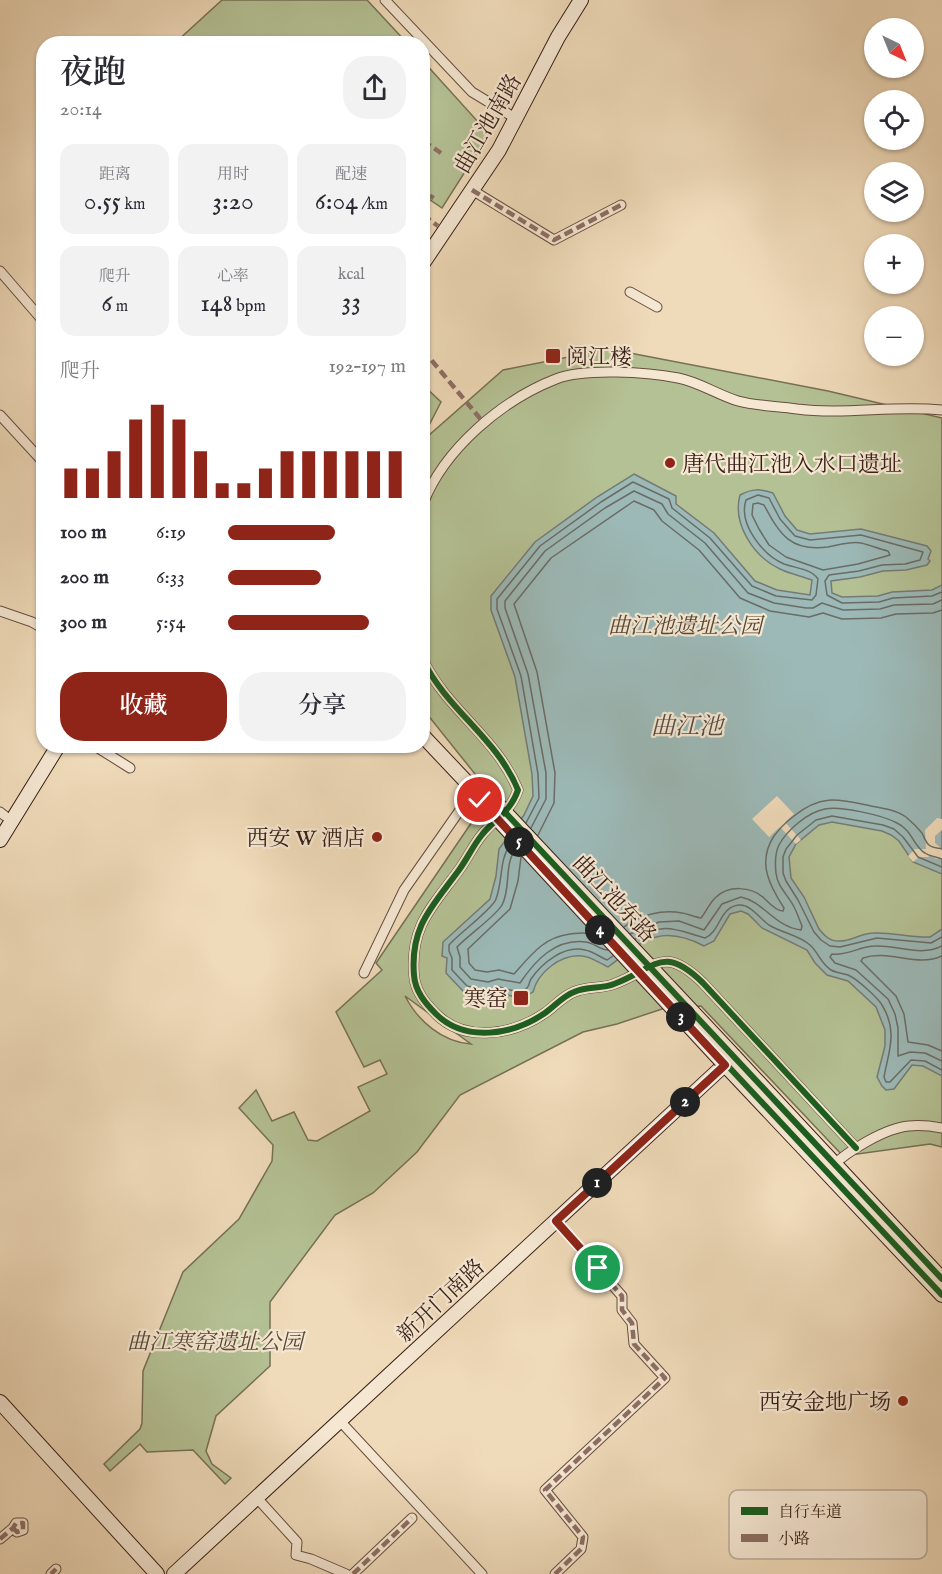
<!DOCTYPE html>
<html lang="zh">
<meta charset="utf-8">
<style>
body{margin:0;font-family:"IM FELL English","Noto Serif SC",serif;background:#f2f2f3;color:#2b2b33;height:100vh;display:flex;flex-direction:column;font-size:22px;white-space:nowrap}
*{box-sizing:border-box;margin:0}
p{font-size:20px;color:#7c7c81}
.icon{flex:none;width:33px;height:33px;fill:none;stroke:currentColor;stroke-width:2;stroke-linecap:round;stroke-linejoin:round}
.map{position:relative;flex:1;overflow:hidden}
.panel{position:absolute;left:36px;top:36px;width:394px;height:717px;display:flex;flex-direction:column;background:#fff;border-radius:24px;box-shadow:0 2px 4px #0004}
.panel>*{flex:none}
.needle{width:39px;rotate:137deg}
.tools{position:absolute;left:864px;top:18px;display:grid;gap:12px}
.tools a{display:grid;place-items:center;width:60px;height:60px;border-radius:50%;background:#fff;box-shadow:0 2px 4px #0004;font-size:30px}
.pin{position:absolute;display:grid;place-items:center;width:51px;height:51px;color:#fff;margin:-26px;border:3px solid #fff;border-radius:50%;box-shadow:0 2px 6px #0007}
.km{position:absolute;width:30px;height:30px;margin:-15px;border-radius:50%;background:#222;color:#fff;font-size:16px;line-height:30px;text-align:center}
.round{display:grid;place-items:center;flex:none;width:63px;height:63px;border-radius:24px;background:#f2f2f3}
.head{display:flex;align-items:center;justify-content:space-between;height:102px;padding:0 24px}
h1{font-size:33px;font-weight:600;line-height:45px}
.stats{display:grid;grid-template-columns:repeat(3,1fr);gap:9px;height:102px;padding:6px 24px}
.stats div{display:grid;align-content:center;border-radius:15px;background:#f2f2f3;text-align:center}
.stats b{font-size:26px;font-weight:600}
.stats small{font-size:16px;font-weight:400}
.stats p{font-size:16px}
.chart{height:168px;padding:12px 24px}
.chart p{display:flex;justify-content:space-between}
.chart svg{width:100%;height:108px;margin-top:6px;stroke:#8f2418;stroke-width:6}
.cta{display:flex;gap:12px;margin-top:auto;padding:12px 24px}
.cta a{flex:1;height:69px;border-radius:24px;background:#8f2418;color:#fff;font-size:24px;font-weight:600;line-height:69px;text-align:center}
.cta a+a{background:#f2f2f3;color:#2b2b33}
ul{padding:0 24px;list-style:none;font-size:20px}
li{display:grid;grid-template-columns:96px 72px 1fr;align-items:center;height:45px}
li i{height:15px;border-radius:8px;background:#8f2418}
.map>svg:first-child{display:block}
.green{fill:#b4c194;stroke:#767055;stroke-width:1.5;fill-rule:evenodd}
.water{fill:#9cb9b7;stroke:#747b77;stroke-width:1.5}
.pier{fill:#efdab9}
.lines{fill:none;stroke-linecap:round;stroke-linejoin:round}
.shore{stroke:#6a6c66;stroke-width:1.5}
.street-casing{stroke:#664e3f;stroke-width:11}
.secondary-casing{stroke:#381f16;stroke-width:16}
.street{stroke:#f5e7d2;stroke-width:9}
.secondary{stroke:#f5e7d2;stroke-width:14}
.secondary-bridge-casing{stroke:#381f16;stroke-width:16;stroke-linecap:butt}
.secondary-bridge{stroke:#f5e7d2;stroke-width:14}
.quiet{stroke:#8d6e63;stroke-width:4.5;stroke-dasharray:9 4.5;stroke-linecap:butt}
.cycleway-casing{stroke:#f5e7d2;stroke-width:10}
.cycleway{stroke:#1b5e20;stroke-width:6}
.route-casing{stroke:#fff;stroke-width:12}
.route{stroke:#8f2418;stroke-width:8}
.poi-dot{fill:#8f2418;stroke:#f5e7d2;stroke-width:2}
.labels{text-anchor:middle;stroke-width:4.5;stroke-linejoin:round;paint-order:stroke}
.street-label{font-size:22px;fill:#381f16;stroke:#f5e7d2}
.poi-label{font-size:22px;fill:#381f16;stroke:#f5e7d2;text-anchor:end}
.park-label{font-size:22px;font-style:italic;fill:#574836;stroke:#f5e7d2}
.water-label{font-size:24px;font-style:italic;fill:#564d46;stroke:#f5e7d2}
.key{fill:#f5e7d2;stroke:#bcab9a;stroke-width:1.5}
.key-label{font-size:16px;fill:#381f16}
</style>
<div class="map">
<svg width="942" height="1574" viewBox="0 0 942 1574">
<rect width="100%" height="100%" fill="#efdab9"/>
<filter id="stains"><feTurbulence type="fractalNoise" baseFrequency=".00333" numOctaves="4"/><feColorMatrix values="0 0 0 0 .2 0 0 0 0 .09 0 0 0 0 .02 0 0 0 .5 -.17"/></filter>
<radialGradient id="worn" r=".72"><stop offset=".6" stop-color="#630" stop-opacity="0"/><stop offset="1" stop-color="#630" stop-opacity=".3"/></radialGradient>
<path class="green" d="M222 0H367L407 43H175Z
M423 61 489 134 442 208 423 195Z
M609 349 828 391 942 418V1147L930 1144 843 1156 701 1006 665 1008 617 1024 583 1032 460 1095 417 1152 373 1193 335 1215 270 1302V1366L216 1416 206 1451 212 1464 231 1478 225 1484 193 1450 147 1452 140 1444 110 1471 104 1464 140 1429 142 1423 143 1371 183 1272 239 1219 272 1161 273 1145 239 1108 256 1090 272 1121 294 1112 308 1140 317 1141 370 1111 358 1087 387 1074 380 1060 364 1067 336 1012 382 970 376 963 491 794 423 709V449L427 437 503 370ZM405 996 471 1044C442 1042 418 1021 405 996Z
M423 385 441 402 423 437Z"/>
<path class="water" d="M634 474 676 496V504L714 533 755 581 777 590 810 595 812 580C802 576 790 574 780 569 754 557 732 524 740 495 753 488 760 489 773 493L785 516 797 530 810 534 861 529 927 546 931 551 928 559 930 561 927 565 906 570 883 571 860 577 831 581 832 593 842 597 878 596 892 592 932 590 942 585V874L913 862 899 841 891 835 882 831 832 822 819 825 796 844 789 857 791 878 804 897 819 929C824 935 829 941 838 941 850 942 861 933 874 933 893 932 911 938 930 937L942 929V1076L923 1066 912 1065 894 1089 886 1090 882 1086 877 1077 885 1046V1030L876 1007 848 981 827 975 815 963 807 950 762 928 748 914 741 911 730 914 714 941 704 946C660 923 643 941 608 967 601 964 590 956 582 956 561 954 538 972 533 992 521 1000 510 996 497 992L490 998 480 993 464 992 446 973 447 958 442 956 443 942 490 899 496 876 499 849 524 815 533 796 532 774 515 677 491 610V596L535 542 597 497Z"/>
<path class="pier" d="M777 796 794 814 785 822 801 840 796 844 780 827 769 837 752 819Z
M937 818 942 819V830L935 836V843L942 849V859H936L931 855 928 857H919L913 862 908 856 915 849H926L925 830Z"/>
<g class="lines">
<path class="shore" d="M758 503 764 505C780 535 791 552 828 547 839 545 851 541 861 543 870 545 879 549 888 551L890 555 858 564 823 570 786 557 769 545 759 529 752 515 753 504Z
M526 823 539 798 538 774 521 676 497 609V599L540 546 601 502 633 482 669 499 672 508 710 538 752 586 776 596 812 600 816 595 818 579C812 569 795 568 784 564 763 555 738 524 746 500L758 495 769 498 780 519 795 536 810 540 861 535 923 552 920 560 905 564 882 565 859 571 829 575 825 581 827 595 842 603 879 602 893 598 932 596 942 592
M531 828 546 799V773L528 674 505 608V601L545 551 605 508 634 491 662 504 668 514 705 543 748 593 774 603 806 608H813L822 603 843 610 880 609 894 605 933 604 942 600
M538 835 554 803 555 773 537 672 514 604 551 558 634 501 654 510 662 521 699 550 740 598 770 611 809 617 823 613 842 619 881 618 896 614 933 613 942 610
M510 845C499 860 503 881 496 899 493 909 458 934 449 945V951L452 958V970L467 986 489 991 497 986C506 989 515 993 524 990 530 988 528 984 531 979 542 963 564 945 585 950 592 951 600 957 607 960L613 956
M515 850C504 865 511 889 502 905 496 916 467 936 457 947L460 957V967L471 979 488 982 498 979 520 983C535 961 555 938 586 942 594 943 600 950 608 950
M521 857 518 881 510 909 468 949 469 963 475 970 487 972 499 970 514 974C531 955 544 937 570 934 579 933 586 932 594 935
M942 867 918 857 903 837 894 829 883 825 832 816 816 820 797 835 786 849 783 857V873L786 881 798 900 814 932 821 940 830 946 840 947 877 938 931 943 942 937
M624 927C640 915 662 909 682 913 688 914 695 917 701 918 706 912 709 904 715 898 728 885 751 886 764 898 769 903 776 911 783 911L784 908C769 885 757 862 774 836 780 828 786 822 794 816 821 794 838 799 871 806 883 808 896 810 906 817 912 822 917 827 922 833 924 837 926 843 929 845 932 848 938 848 942 849
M630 934 659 922 679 921 704 930 722 904 741 897C764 902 775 927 801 930L802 926C799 919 797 912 793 905 787 894 777 886 776 873 775 864 775 853 779 845 787 830 808 812 825 809 841 806 882 815 897 823 912 830 914 847 925 853 929 856 936 857 942 859
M635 939C665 921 676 930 705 938 721 931 719 907 739 905 751 904 760 919 769 925 782 933 799 935 810 945 818 952 821 964 831 970 836 973 843 973 848 975 856 978 878 998 882 1005 898 1031 889 1050 884 1077L886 1082H890L911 1060 925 1061 942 1070
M942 946C921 957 897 945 875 946 860 946 848 956 832 954L830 957 835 963 856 970 888 999 895 1014 898 1028V1056L910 1052 925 1053 942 1061
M942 956C917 968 889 949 863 958L861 961 896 996 904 1014 908 1042 928 1045 942 1051"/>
<g class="street-casing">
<path id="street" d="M385 0 472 92 515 118
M472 190 554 240 621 205
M0 271 44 322
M630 292 657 307
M0 415 44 463
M423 504C444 449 502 400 556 379 585 368 647 372 678 378 699 382 718 395 738 401 756 406 778 406 797 409 845 415 894 405 942 410
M0 611 32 622 44 629
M423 660C447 710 497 738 518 790 510 813 495 818 481 836 473 846 467 859 459 870 432 907 410 926 414 975 415 991 425 1003 436 1014 465 1043 513 1035 545 1013 555 1006 563 996 574 992 587 986 602 989 614 984 655 969 662 943 703 983L856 1148
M95 746 130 768
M0 812 5 816
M364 973 404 890 474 790
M831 1167C848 1151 885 1128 909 1126 920 1125 931 1126 942 1128
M340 1421 482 1574
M257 1498 297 1542 296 1555 311 1559 346 1574
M0 1539 13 1528 16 1523H23V1530L17 1532 13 1528
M51 1574 56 1569
M353 1574 412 1518
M555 1574 581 1549 583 1537 545 1490 665 1378 634 1344 632 1323 622 1310V1296L556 1221"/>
</g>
<g class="secondary-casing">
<path id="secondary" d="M423 263 499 150 558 37 581 0
M423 736 474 790 480 800
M0 840 58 746
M725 1065 942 1295
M0 1402 157 1574
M174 1574 734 1056 942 1279"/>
</g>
<use href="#street" class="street"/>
<use href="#secondary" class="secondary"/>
<g class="secondary-bridge-casing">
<path id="secondary-bridge" d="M474 790 487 793 734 1056
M480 800 725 1065"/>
</g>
<use href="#secondary-bridge" class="secondary-bridge"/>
<path class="quiet" d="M423 141 441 153
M423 169 428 172
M472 190 554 240 621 205
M423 210 433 195
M423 215 438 226
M423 350 483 422
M0 1539 13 1528 16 1523H23V1530L17 1532 13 1528
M51 1574 56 1569
M353 1574 412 1518
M555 1574 581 1549 583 1537 545 1490 665 1378 634 1344 632 1323 622 1310V1296L556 1221"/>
<g class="cycleway-casing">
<path id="cycleway" d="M423 660C447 710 497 738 518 790 510 813 495 818 481 836 473 846 467 859 459 870 432 907 410 926 414 975 415 991 425 1003 436 1014 465 1043 513 1035 545 1013 555 1006 563 996 574 992 587 986 602 989 614 984 655 969 662 943 703 983L856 1148
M474 790 487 793 942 1279
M512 835 942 1295"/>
</g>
<use href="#cycleway" class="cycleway"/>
</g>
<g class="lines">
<g class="route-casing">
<path id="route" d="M480 800 725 1065 556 1221 598 1268"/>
</g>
<use href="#route" class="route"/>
</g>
<g class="poi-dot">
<rect x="545" y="348" width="16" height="16" rx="3"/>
<circle cx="670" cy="463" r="6"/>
<circle cx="377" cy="837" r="6"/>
<rect x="513" y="990" width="16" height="16" rx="3"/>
<circle cx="903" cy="1401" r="6"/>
</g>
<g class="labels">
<g class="street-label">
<text transform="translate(487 123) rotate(-60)" y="8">曲江池南路</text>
<text transform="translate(615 898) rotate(47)" y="8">曲江池东路</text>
<text transform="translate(440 1300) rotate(-43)" y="8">新开门南路</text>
</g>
<g class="poi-label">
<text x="566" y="364" text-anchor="start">阅江楼</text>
<text x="682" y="471" text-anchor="start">唐代曲江池入水口遗址</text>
<text x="365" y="845">西安 W 酒店</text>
<text x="508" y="1006">寒窑</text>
<text x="891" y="1409">西安金地广场</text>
</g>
<g class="park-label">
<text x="685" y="633">曲江池遗址公园</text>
<text x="215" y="1349">曲江寒窑遗址公园</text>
</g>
<g class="water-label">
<text x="687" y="734">曲江池</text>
</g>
</g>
<rect x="729" y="1490" width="198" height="69" rx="9" class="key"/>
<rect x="741" y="1507" width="27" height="8" fill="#1b5e20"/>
<rect x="741" y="1534" width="27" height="8" fill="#8d6e63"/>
<g class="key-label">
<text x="778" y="1517">自行车道</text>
<text x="778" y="1544">小路</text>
</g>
<rect width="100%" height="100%" filter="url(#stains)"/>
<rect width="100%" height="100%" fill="url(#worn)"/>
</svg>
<div class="tools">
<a><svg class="needle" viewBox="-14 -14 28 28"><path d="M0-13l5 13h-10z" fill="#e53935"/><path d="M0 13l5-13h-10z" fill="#7c7c81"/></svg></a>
<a><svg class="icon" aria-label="locate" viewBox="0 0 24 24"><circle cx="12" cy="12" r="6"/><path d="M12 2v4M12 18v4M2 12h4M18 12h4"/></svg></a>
<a><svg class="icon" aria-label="layers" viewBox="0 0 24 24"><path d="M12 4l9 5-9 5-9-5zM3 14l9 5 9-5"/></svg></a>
<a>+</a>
<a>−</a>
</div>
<div class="pin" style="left:598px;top:1268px;background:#1e9e55"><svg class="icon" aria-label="arrive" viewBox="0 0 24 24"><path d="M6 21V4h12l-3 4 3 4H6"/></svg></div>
<div class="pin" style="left:480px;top:800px;background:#d93025"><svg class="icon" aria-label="check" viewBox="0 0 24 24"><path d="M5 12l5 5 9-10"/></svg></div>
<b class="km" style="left:597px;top:1183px">1</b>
<b class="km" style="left:685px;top:1102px">2</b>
<b class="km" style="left:681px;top:1017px">3</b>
<b class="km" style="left:600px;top:930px">4</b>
<b class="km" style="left:519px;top:842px">5</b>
<section class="panel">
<div class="head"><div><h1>夜跑</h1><p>20:14</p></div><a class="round"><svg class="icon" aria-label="share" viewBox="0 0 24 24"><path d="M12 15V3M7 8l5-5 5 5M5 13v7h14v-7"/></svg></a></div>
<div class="stats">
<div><p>距离</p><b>0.55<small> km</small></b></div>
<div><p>用时</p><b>3:20</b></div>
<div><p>配速</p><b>6:04<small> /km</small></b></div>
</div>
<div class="stats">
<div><p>爬升</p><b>6<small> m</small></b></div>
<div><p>心率</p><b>148<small> bpm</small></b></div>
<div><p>kcal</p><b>33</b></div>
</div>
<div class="chart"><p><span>爬升</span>192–197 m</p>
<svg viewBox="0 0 160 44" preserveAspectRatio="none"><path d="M5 44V32M15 44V32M25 44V25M35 44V12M45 44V6M55 44V12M65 44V25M75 44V38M85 44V38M95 44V32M105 44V25M115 44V25M125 44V25M135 44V25M145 44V25M155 44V25"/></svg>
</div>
<ul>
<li><b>100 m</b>6:19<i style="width:60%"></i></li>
<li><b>200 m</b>6:33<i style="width:52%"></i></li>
<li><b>300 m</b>5:54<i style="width:79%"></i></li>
</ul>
<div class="cta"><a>收藏</a><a>分享</a></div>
</section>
</div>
